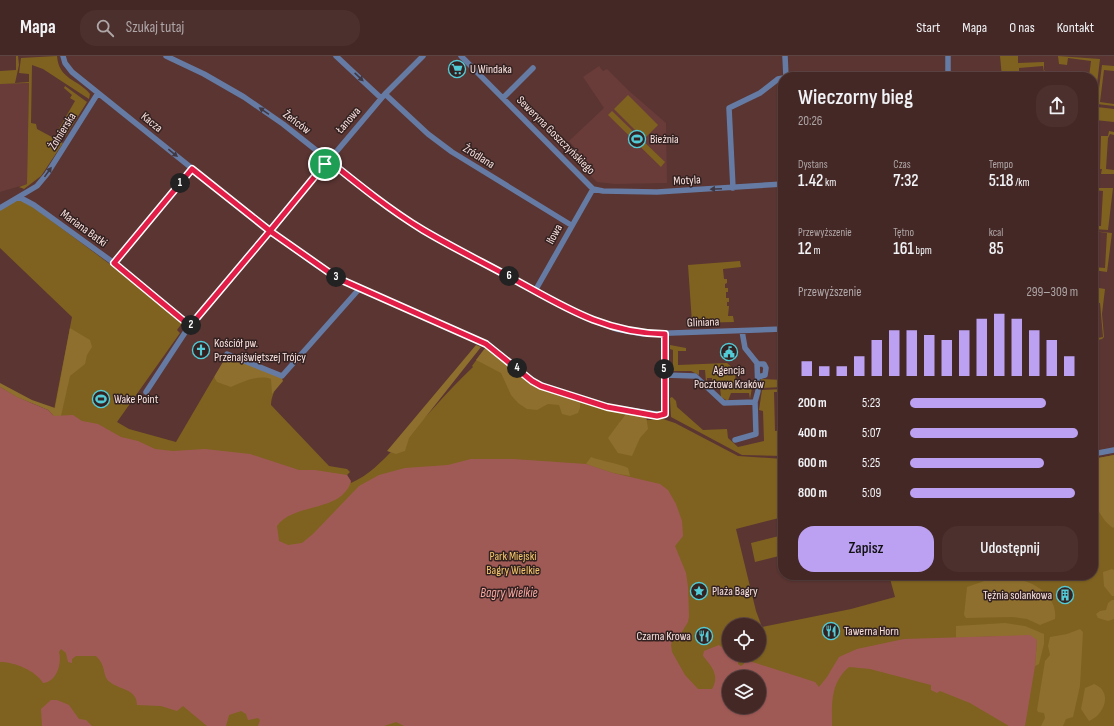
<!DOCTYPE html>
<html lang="pl">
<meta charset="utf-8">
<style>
body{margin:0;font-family:"Sofia Sans Condensed",sans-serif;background:#4b302e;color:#f1f3f6;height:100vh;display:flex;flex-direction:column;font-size:15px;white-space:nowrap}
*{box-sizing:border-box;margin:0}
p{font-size:13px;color:#afa6a7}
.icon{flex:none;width:22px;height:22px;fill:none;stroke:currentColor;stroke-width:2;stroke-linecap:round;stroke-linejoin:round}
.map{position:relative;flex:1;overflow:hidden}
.side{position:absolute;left:778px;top:16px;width:320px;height:508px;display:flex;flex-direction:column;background:#442826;border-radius:16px;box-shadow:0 1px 3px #0004,0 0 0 1px #5c4443}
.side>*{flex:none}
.tools{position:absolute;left:722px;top:562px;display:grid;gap:8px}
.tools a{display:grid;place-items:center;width:44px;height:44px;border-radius:50%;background:#442826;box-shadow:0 1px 3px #0004,0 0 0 1px #5c4443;font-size:20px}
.pin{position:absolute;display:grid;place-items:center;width:34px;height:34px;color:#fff;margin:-17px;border:2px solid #fff;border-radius:50%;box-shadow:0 1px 4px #0007}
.km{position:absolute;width:20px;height:20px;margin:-10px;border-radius:50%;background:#222;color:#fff;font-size:11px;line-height:20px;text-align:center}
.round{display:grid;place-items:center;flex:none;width:42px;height:42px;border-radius:16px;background:#4b302e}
.summary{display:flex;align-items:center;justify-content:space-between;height:68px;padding:0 20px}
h1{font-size:22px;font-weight:600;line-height:30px}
.figures{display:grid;grid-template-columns:repeat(3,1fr);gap:6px;height:68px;padding:4px 20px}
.figures div{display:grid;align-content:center}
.figures b{font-size:17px;font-weight:600}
.figures small{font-size:11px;font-weight:400}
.figures p{font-size:11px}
.chart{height:112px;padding:8px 20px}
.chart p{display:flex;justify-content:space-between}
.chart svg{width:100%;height:72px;margin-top:4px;stroke:#bca0f2;stroke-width:6}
.primary-button{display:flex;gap:8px;margin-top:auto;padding:8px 20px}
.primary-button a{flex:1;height:46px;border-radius:16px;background:#bca0f2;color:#111;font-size:16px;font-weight:600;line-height:46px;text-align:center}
.primary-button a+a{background:#4b302e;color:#f1f3f6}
ul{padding:0 20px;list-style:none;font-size:13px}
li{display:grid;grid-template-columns:64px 48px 1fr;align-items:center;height:30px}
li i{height:10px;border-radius:5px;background:#bca0f2}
header{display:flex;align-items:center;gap:24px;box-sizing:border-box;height:56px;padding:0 20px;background:#442826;border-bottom:1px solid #5c4443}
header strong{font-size:19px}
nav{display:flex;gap:22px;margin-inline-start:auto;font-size:14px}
.search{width:280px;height:36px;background:#4b302e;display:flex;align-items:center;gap:10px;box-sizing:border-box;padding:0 14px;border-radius:16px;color:#afa6a7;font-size:15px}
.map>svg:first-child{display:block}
.built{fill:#693c39}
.green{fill:#7f6220;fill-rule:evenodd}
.forest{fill:#8e6f2d}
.water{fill:#a05a56;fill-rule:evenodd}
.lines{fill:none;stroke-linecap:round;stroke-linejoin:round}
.minor{stroke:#667ba4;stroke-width:5.5}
.oneway{fill:#403842}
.route-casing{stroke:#fff;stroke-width:8}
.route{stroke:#e11d48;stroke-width:5}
.labels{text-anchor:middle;stroke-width:3;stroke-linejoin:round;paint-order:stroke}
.poi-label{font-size:12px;fill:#fae2df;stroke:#332221;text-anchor:start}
.street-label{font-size:12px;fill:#fae2df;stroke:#332221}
.park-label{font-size:12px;fill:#f4c76a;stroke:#332221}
.water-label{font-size:13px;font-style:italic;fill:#faa8a2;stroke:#332221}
</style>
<header>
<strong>Mapa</strong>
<div class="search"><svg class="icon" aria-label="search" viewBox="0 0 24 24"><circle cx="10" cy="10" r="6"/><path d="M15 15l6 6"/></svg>Szukaj tutaj</div>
<nav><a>Start</a><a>Mapa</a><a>O nas</a><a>Kontakt</a></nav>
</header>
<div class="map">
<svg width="1114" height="670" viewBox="0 0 1114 670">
<rect width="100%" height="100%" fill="#5a3532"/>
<path class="built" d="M599 10 603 15 607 13 628 34 666 67 667 127 615 128 597 126 571 100 577 94 569 85 604 52 583 21Z
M29 27 27 128 0 136V28Z"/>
<path class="green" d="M0 0H18L19 9 15 27 29 26V18L19 17 21 2 57 0C59 24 78 23 90 38L89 43 43 13 32 9 31 67 36 68 37 73 63 87 41 120 24 133 19 131 27 128 29 27 0 28V15L16 14V0Z
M1000 0H1018V7L1044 6V14L1046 16H1044L1043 10 1019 12V21H1002Z
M1058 0 1100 3 1093 61V21H1089L1091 5 1068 2 1067 9 1059 8Z
M1102 9 1114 10V15L1104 14 1100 46 1114 48V50L1097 48Z
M65 30 87 46 65 81 57 76 75 45 70 42 72 39 64 32Z
M628 39 658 69 644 83 614 53Z
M1097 51 1114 53V66L1095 64Z
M612 55 665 106 661 111 608 59Z
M1094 74 1095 79H1099L1097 113H1093V114Z
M1109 75 1114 76V79L1110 78 1108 82 1106 113 1114 114V118H1101L1102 113H1100L1101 80H1108Z
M1093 132H1113L1108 174 1093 173V170H1101L1103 135 1093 134Z
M19 143 33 151 111 209 182 267 177 274 180 277 117 366 129 373 176 386 214 321 215 322 227 302 275 322C278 332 271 339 271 349L329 410 347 413 350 416 347 419 351 427C369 419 381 406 394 393 422 367 446 336 473 311L472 310 480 299 532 341 580 345 627 356 620 366 663 363 675 367 738 400 783 403V461L736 473 756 555 762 571 851 553 895 541 889 519H957L958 523 965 521V519H1093V403L1114 399V670H0V331L53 359 72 261 0 192V154ZM729 569H759V599H729ZM729 621H759V651H729Z
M1093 175 1112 177 1107 216 1093 214V211L1105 212 1107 177Z
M740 205 741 211 723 213 724 223H727V227L725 228V232H728V236H726V242H729V246H727V250H729L728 260H733L734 266 692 267 688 209Z
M1099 232 1105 233 1102 258 1104 281 1102 283 1093 285V283L1103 281 1100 247H1093V240L1098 241Z
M670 289 686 292V295H678V309L727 307 735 314 736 332H749V326H753L750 343 749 337H731L728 345 721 341 720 331H716V326H712V322H707V327L706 326 705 314H699V319L691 315H669L667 309H673V294L670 293Z
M761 323 783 324V331L762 332Z
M783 333V336H774L775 375 783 374V400L742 399 671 361 670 342 672 341 676 345 677 351 703 374 727 373 728 382 738 391 764 385 763 355 759 354 762 334Z
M783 479V499L755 506 751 487Z"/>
<path class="forest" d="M70 272 90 284 92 291 87 299 85 308 70 320 61 360H54L48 354 17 341 0 331V327L32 344 55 352Z
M488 288 532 326 580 345V352L578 357 570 360 562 358 559 349 548 348 537 354 527 353 518 347 511 339 501 317 476 304Z
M476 289 481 291 409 382 405 395 396 398 387 395Z
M227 299 281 320 283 325 272 338 271 323C259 318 242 326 231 331L217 326 214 321Z
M627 356 646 359 648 373 640 382 632 400 618 397 608 382Z
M1114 399V471L1113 472C1090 455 1093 428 1093 403Z
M591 401C601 405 621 408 628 412L630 420 613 417 586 408Z
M1112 513 1114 514V540H1112L1104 530 1103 516Z
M990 523C998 523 1008 521 1016 523 1036 526 1058 541 1055 563L1040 569 1027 563 1013 561 966 562 964 559 967 531Z
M1112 544H1114V563L1108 565 1098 562 1096 558 1100 555 1106 554 1108 547Z
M1005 567 1025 570 1044 578V588L1039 608 1035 610 1037 584 997 580 956 582V570Z
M1080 573 1083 576 1080 630 1073 661 1066 663 1063 670H1041L1045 662 1044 657 1038 656 1037 654 1045 605 1050 599 1048 590 1050 581 1067 578Z
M1094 628C1113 635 1105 659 1089 665L1081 653 1085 632Z"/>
<path class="water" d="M0 331 17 341 48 354 54 360 73 359 82 365 98 368 121 381 138 385 155 393 173 395 205 393 250 398 299 414H315L347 419 351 425C342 457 294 446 277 470L279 485 288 489 302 487 313 478 359 430 379 419 405 412 448 409 471 403H513L586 408 613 417 660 428 668 434 676 448 682 465 683 480 675 490 686 517 688 531 689 560 688 566 678 582 672 585 671 589 672 596 685 619 698 633H712C720 619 712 611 703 600L704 595 719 589 729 597V599L738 603V608L741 610 744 608 743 603 815 626 819 631 827 621 839 601 857 593 904 583 1030 579 1037 584 1035 610 1025 670H1009L970 647 940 635 937 637 931 634V629L870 613 849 611C830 627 832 648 832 670H404L396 666 384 670H258L260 664 258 662 248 664 246 658 241 655 229 659 226 670H207L183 650 177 655 161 650 137 649C137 633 120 634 110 626 102 621 107 610 96 600H76L72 603V607L68 606 66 597 61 593 59 596C62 607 57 626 43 627 35 614 14 606 0 606ZM729 621H759V651H729Z
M51 644H57L69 649 79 663 86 664 92 670H42L41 653Z"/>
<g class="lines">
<path class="minor" d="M63 0 65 7 72 16 270 175 316 209 337 222 360 232 487 288 532 325 541 330 607 351 663 359 666 353 665 278
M166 0 204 18 244 41 283 68 388 151 423 174 573 255 616 273 643 278 783 273
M336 0 381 42
M461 0 593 133 603 135 657 136 783 128
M785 0 786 21
M948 21V0
M385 38 428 78 452 96 571 169
M503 42 533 12
M733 132 729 52 760 37 778 23 783 22
M19 141 34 149 114 207 190 269
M0 152 37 130 47 118 98 37
M114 207 192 113
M535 235 593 133
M227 298 282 320 360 232
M757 308H764L766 312 765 319 758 321
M664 319 695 320 724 347 755 346 758 335 757 307 745 292 742 275
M146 336 190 269 385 38 423 0
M735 384 756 378 755 346
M1093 398 1114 394"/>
</g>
<defs><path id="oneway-solid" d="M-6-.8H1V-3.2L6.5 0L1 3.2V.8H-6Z"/></defs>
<g class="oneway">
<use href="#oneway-solid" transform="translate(359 21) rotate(43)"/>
<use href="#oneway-solid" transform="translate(264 55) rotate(-146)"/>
<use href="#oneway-solid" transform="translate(173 97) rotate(39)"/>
<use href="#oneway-solid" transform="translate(48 116) rotate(-54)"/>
<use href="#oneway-solid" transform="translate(716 133) rotate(177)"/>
</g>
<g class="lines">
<g class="route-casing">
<path id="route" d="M325 108 270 175 192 113 114 207 190 270 270 175 337 222 486 288 532 325 541 330 607 351 657 360 665 358V278C601 277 560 248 506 219 478 204 450 190 423 174 390 154 359 129 328 104L325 108"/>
</g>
<use href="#route" class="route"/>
</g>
<defs>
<g id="supermarket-ring" transform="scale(0.9)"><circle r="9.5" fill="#332221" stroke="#52cbd7" stroke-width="1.5"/><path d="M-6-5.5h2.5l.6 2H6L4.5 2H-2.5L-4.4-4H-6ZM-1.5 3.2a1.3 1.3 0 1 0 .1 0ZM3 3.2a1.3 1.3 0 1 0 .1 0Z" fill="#52cbd7"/></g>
<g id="stadium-ring" transform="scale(0.9)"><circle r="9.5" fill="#332221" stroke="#52cbd7" stroke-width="1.5"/><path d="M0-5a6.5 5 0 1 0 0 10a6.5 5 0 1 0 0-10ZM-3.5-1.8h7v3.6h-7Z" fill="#52cbd7"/></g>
<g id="church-ring" transform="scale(0.9)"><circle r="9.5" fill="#332221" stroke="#52cbd7" stroke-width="1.5"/><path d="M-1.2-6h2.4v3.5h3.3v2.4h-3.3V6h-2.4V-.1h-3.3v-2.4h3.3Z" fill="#52cbd7"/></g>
<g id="civic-ring" transform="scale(0.9)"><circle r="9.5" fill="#332221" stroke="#52cbd7" stroke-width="1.5"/><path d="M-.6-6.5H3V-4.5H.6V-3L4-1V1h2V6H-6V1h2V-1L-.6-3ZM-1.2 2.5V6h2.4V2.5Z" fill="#52cbd7"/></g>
<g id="sight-ring" transform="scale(0.9)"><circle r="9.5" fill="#332221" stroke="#52cbd7" stroke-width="1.5"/><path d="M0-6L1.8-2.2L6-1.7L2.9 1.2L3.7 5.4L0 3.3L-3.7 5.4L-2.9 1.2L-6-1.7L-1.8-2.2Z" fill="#52cbd7"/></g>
<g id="building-ring" transform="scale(0.9)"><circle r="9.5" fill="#332221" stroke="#52cbd7" stroke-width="1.5"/><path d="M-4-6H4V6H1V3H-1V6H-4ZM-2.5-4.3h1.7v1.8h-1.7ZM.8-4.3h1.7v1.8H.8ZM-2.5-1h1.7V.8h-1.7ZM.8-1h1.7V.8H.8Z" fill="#52cbd7"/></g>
<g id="restaurant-ring" transform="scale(0.9)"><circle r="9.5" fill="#332221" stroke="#52cbd7" stroke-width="1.5"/><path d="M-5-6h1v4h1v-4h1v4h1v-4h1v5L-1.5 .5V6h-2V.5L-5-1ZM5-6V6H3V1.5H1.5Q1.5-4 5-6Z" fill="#52cbd7"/></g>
</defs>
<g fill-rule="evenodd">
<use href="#supermarket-ring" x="457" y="13"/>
<use href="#stadium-ring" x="637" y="83"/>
<use href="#church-ring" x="201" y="294"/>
<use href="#civic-ring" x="729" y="296"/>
<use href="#stadium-ring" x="101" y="343"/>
<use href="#sight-ring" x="699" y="535"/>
<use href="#building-ring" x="1065" y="539"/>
<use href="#restaurant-ring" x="831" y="575"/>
<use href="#restaurant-ring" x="704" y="580"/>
</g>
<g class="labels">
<g class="poi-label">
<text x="470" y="17">U Windaka</text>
<text x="650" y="87">Bieżnia</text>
<text x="214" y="291">Kościół pw.<tspan x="214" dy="14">Przenajświętszej Trójcy</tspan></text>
<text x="729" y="318" text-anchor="middle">Agencja<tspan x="729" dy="14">Pocztowa Kraków</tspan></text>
<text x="114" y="347">Wake Point</text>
<text x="712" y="539">Plaża Bagry</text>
<text x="1052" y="543" text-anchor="end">Tężnia solankowa</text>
<text x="844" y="579">Tawerna Horn</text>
<text x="691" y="584" text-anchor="end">Czarna Krowa</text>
</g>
<g class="street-label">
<text transform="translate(348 64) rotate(-49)" y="4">Łanowa</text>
<text transform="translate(152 66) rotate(39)" y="4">Kacza</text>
<text transform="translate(297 66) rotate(37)" y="4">Żeńców</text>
<text transform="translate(62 75) rotate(-58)" y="4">Żołnierska</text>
<text transform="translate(556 79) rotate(45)" y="4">Seweryna Goszczyńskiego</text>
<text transform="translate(479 100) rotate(32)" y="4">Źródlana</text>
<text transform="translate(687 124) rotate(-3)" y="4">Motyla</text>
<text transform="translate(84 172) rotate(36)" y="4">Mariana Batki</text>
<text transform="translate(554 178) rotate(-61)" y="4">Iłowa</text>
<text transform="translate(703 266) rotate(-2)" y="4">Gliniana</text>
</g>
<g class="park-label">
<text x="513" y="504">Park Miejski<tspan x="513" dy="14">Bagry Wielkie</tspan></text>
</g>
<g class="water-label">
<text x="509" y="541">Bagry Wielkie</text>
</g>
</g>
</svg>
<div class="tools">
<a><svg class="icon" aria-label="locate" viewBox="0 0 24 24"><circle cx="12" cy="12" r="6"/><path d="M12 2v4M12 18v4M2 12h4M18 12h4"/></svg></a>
<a><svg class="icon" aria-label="layers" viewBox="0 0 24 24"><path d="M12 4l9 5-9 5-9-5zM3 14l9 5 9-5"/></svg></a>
</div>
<div class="pin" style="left:325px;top:108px;background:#1e9e55"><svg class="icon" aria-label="arrive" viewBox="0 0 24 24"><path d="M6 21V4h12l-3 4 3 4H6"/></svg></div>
<b class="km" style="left:180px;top:127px">1</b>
<b class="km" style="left:191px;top:269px">2</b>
<b class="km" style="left:336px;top:221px">3</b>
<b class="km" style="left:517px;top:312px">4</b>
<b class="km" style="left:664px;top:313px">5</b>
<b class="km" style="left:509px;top:220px">6</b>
<section class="side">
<div class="summary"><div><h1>Wieczorny bieg</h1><p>20:26</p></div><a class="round"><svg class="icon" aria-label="share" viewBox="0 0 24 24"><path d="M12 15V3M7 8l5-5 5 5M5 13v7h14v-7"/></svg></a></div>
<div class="figures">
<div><p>Dystans</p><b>1.42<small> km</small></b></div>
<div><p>Czas</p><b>7:32</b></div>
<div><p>Tempo</p><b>5:18<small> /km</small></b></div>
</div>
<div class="figures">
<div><p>Przewyższenie</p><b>12<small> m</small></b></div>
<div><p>Tętno</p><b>161<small> bpm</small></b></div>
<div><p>kcal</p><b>85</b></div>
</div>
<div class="chart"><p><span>Przewyższenie</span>299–309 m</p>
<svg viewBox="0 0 160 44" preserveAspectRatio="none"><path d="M5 44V35M15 44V38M25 44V38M35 44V32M45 44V22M55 44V16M65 44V16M75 44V19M85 44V22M95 44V16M105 44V9M115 44V6M125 44V9M135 44V16M145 44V22M155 44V32"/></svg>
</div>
<ul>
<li><b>200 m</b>5:23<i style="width:81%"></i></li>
<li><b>400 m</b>5:07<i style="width:100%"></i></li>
<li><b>600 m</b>5:25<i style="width:80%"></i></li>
<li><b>800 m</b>5:09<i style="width:98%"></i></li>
</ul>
<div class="primary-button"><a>Zapisz</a><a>Udostępnij</a></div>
</section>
</div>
